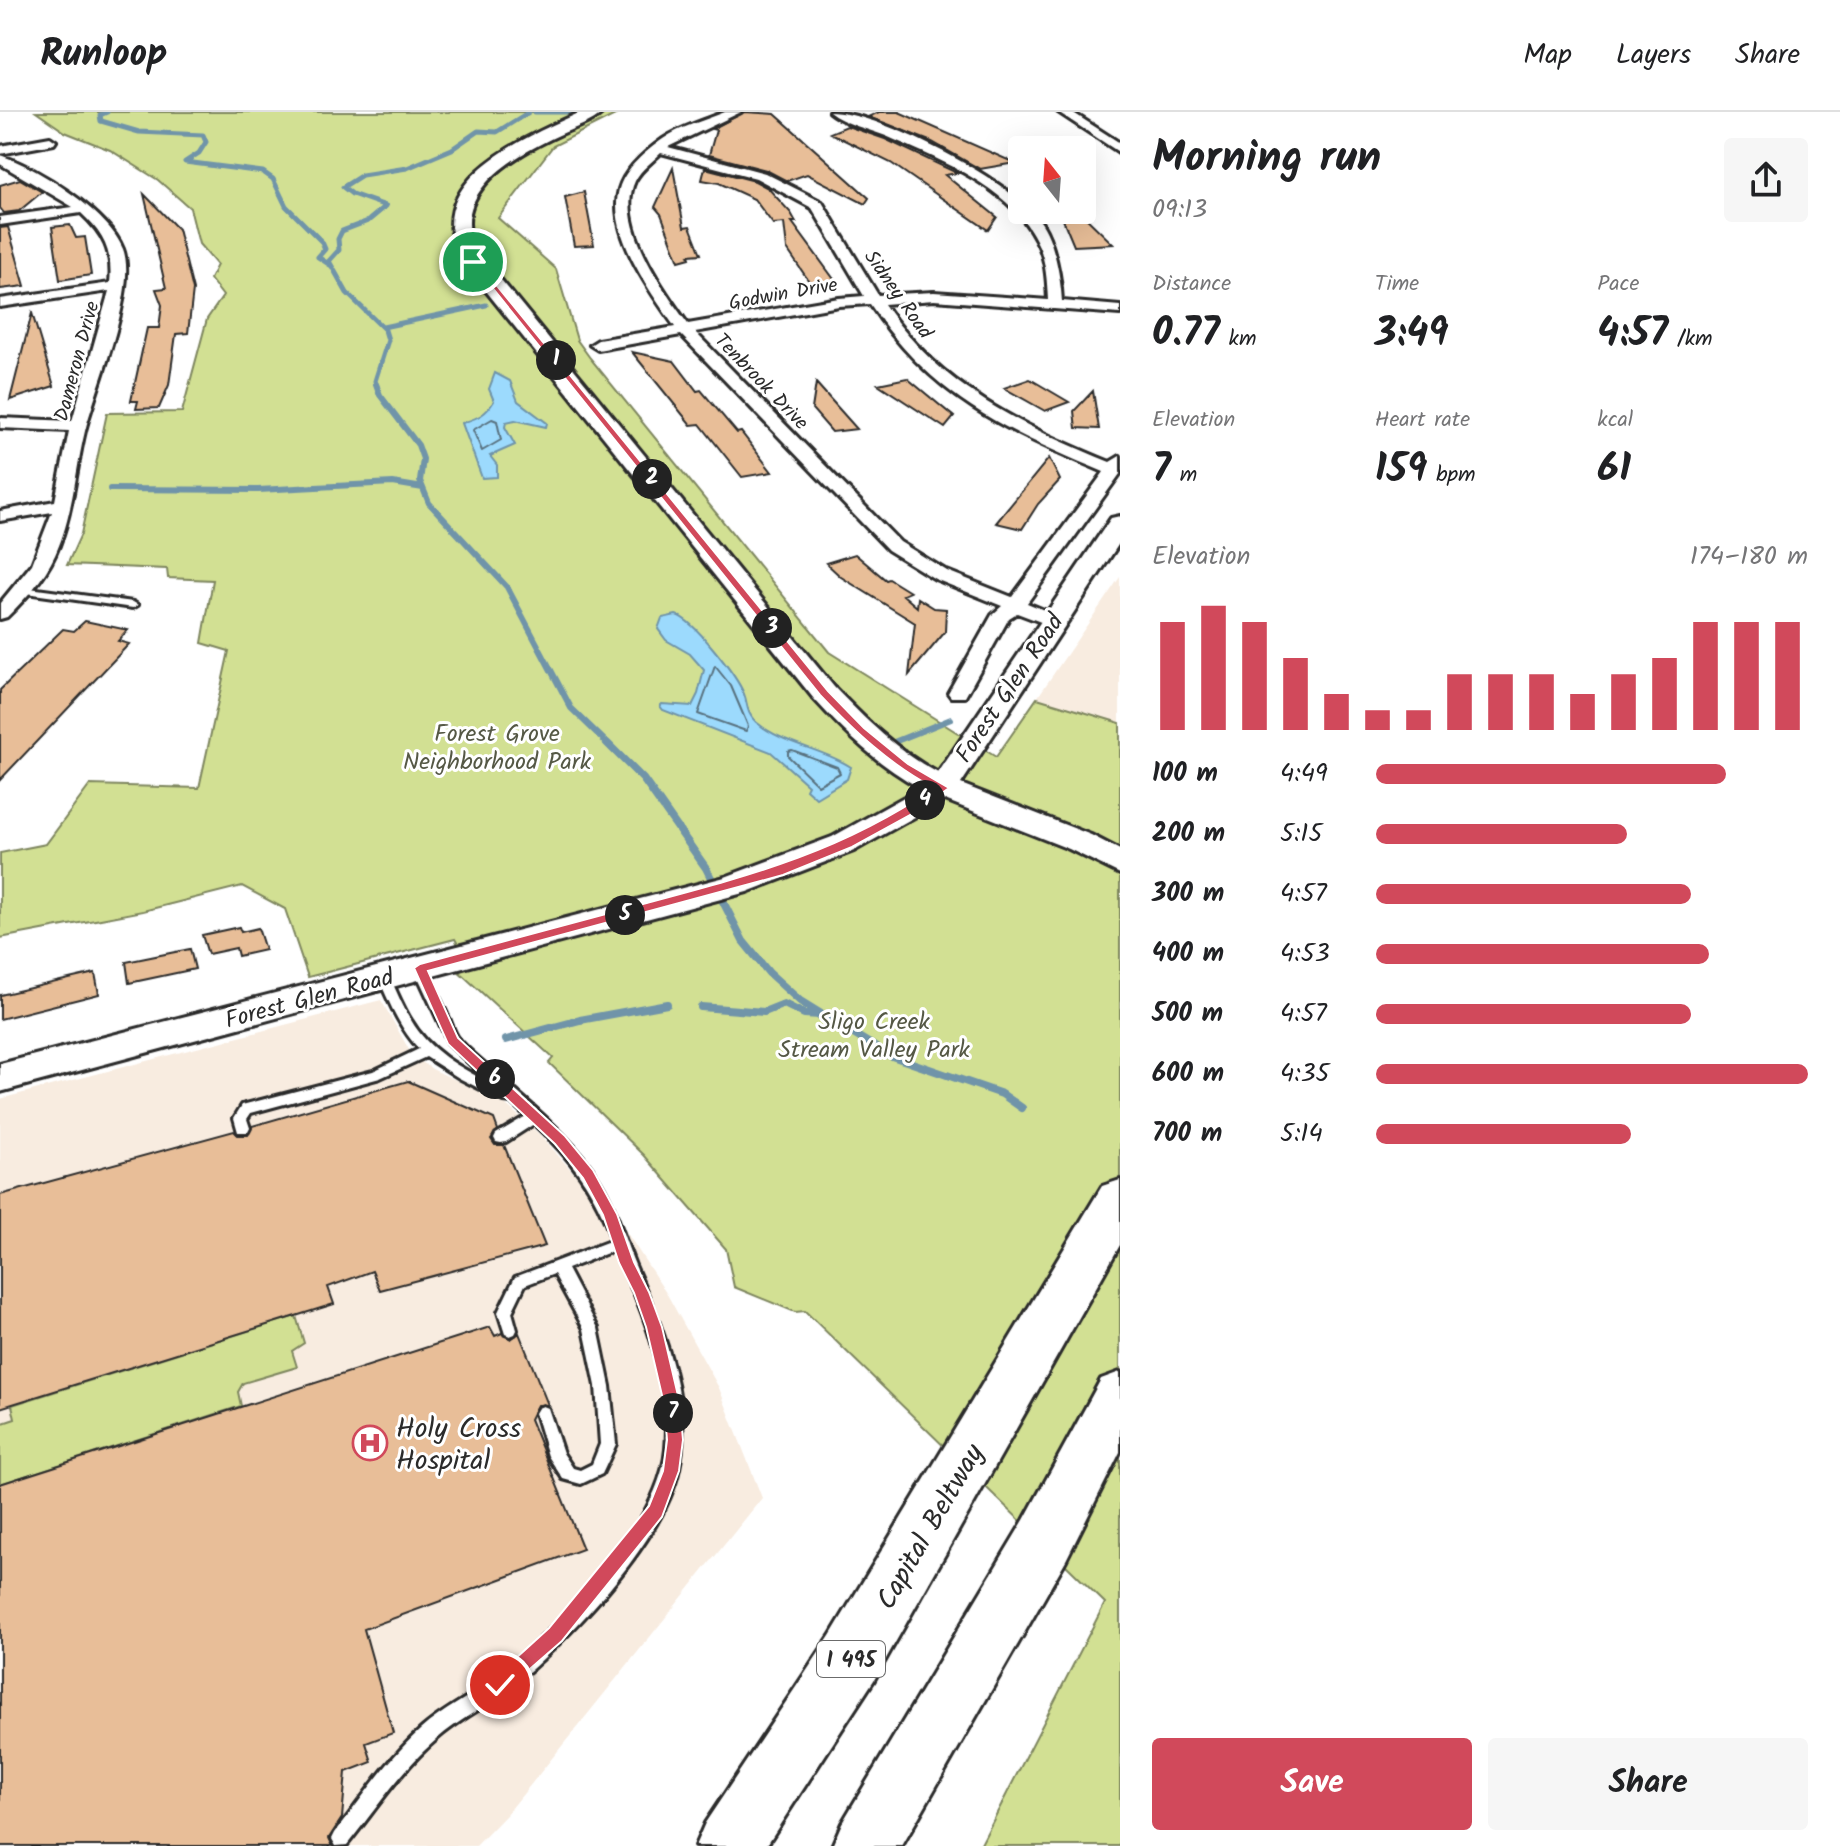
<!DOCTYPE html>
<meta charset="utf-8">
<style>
body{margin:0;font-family:Kalam,sans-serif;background:#f6f6f6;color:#202124;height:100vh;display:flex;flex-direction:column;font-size:30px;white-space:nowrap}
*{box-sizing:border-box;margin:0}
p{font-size:26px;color:#757577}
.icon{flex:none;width:44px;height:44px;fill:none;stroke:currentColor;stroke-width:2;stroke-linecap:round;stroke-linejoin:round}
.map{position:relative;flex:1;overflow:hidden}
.drawer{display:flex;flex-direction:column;background:#fff;width:720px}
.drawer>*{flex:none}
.needle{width:52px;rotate:343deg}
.controls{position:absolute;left:1008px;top:24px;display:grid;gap:16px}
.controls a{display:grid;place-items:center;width:88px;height:88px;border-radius:8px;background:#fff;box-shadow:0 8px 32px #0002;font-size:40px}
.pin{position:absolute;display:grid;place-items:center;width:68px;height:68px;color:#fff;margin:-34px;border:4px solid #fff;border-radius:50%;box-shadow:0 2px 8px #0007}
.km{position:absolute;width:40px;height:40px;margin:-20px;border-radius:50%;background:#222;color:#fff;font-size:22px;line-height:40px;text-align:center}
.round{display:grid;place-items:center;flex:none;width:84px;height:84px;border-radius:8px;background:#f6f6f6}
.head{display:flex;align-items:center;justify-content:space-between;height:136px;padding:0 32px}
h1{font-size:44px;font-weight:700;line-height:60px}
.stats{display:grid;grid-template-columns:repeat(3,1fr);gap:12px;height:136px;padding:8px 32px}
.stats div{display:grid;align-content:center}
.stats b{font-size:40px;font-weight:700}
.stats small{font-size:22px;font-weight:400}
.stats p{font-size:22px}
.chart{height:224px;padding:16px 32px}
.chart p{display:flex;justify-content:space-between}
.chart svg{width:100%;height:144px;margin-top:8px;stroke:#d1495b;stroke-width:6}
.action{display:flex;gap:16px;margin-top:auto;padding:16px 32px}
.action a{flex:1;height:92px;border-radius:8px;background:#d1495b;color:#fff;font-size:32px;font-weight:700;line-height:92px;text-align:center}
.action a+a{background:#f6f6f6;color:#202124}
ul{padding:0 32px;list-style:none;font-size:26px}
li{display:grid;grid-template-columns:128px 96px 1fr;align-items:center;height:60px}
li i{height:20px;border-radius:10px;background:#d1495b}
header{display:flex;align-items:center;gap:48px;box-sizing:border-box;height:112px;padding:0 40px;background:#fff;border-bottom:2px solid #e0e0e0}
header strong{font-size:38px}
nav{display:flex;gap:44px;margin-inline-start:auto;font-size:28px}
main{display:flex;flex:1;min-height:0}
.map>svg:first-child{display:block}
.built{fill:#f8ece0}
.green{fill:#d2e093;stroke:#7e865f;stroke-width:2}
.water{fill:#9cdafd;stroke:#6f94a9;stroke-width:2}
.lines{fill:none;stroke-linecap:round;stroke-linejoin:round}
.shore{stroke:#58717f;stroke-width:2}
.stream-far2{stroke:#6f94a9;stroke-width:5}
.stream-far1{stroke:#6f94a9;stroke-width:6}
.stream{stroke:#6f94a9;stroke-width:8}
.building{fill:#e8be98;stroke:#2b2b2b;stroke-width:2}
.lane-casing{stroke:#2b2b2b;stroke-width:6}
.street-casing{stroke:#2b2b2b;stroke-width:6}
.secondary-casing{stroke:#2b2b2b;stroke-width:6}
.highway-casing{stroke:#2b2b2b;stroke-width:6}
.lane{fill:#fff;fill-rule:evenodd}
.street{fill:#fff;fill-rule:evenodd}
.secondary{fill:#fff;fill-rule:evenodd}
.highway{fill:#fff;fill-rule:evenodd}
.route{fill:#d1495b;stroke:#fff;stroke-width:2}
.labels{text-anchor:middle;stroke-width:6;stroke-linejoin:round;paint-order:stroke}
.far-street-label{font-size:20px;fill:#2b2b2b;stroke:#fff}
.shield{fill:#fff;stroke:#6b6b6b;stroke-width:2}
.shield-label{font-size:22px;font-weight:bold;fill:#2b2b2b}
.street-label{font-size:24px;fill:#2b2b2b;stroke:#fff}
.park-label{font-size:24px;fill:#555845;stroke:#fff}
.near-poi-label{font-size:28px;fill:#2b2b2b;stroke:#fff;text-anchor:start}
.near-street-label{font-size:28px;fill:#2b2b2b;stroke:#fff}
</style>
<header>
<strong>Runloop</strong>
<nav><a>Map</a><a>Layers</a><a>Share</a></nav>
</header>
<main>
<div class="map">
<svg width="1120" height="1734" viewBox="0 0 1120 1734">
<rect width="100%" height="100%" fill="#fff"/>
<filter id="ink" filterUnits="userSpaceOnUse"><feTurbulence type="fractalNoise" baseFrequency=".0125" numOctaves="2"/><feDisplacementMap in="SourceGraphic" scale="16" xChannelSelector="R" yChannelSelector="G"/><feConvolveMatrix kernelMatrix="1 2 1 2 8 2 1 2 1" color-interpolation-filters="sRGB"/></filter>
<g filter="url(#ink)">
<path class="built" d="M1120 465V611L1037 586Z
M381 888 412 943 432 957 503 990 538 1021 625 1118 668 1184 719 1276 762 1386 507 1702 476 1734H0V987Z"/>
<path class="green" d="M36 0H621L553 34 498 106 556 157 577 228 590 246 829 540 996 645 1037 586 1120 611V1734H980L1105 1491 805 1199 795 1200 734 1175 726 1137 644 1043 549 951 553 946 456 857 470 853 455 827 308 865 285 797 242 774 143 799 0 826V741L46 732 90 673 199 676 229 539 202 531 213 468 168 466 167 457 67 453 81 422 107 301 182 300 207 207 223 184 210 167 217 153 199 132 190 96 158 68 110 38 65 20Z
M296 1204 304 1231 292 1239 297 1255 243 1271 238 1280 241 1294 0 1372V1312L15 1307 12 1293Z"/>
<path class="water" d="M495 261 510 269 518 289 547 311 546 315 515 308 506 310 505 315 515 333 490 344 497 353V365L482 366 462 311C477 306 485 304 494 289L489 277Z
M676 503C694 508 736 563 744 582 748 592 746 601 756 610 783 633 822 636 851 655L847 667 816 686 806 677 808 673 771 640 663 598 660 594 662 592 692 594 698 582 704 558 690 542 666 528 658 517 662 506Z"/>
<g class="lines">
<path class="shore" d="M492 307 497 309 501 328 482 339 473 318Z
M715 554 731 574 748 614 746 619 698 602Z
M792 638 837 655 840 661 818 673 788 644V639Z"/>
<path class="stream-far2" d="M107 0 100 3 101 9 139 20 203 23 206 30 199 41 185 50 263 60 273 67 286 94 322 130 325 137 318 145 330 153
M535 0H572
M383 215 486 193
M377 274 375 269 388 228 385 218 347 181 329 149 339 138 338 127 342 119 368 109 386 94 352 82 343 75 362 63 407 56 452 37 478 19 497 20 529 0"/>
<path class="stream-far1" d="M376 272 380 283 418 333 423 347 420 369 429 391 507 475 571 596 609 633
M110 377 258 378 393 371 423 376
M894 630 951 607"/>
<path class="stream" d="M607 631 643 667 706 756 743 829 769 861 800 889 886 942 1002 982 1022 996
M701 895 764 900 784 892 804 902 820 903
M506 928 580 908 667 892"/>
</g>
<path class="building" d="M744 0 775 2 869 86 865 92 807 62 787 69 766 58 709 43 716 18 712 17Z
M879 0H899L1015 51 980 57 932 30 868 5Z
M847 14 885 27 957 61 945 63 997 105 988 118 891 51 830 21Z
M673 56 684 115 690 114 701 142 689 143 690 146 679 149 661 102 655 95Z
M705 56 755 69 768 76 791 101 796 110H792L836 170 815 178 787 137 784 111 773 112 754 87 719 71 702 68Z
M20 67 42 80 19 99 4 101 0 96V73Z
M584 80 594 133 574 134 565 85Z
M144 82 178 117 193 178 188 221 176 222 169 273 159 296 136 297 138 289H131L147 216H159L162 193 156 177 166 176Z
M1059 98H1078L1113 132 1074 134Z
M70 113 76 126 85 125 91 163 60 168 52 115Z
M8 115 25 174 0 177V116Z
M32 201 54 274 10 288Z
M632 240 674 249 697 279 701 278 737 321 741 320 772 360 742 365 700 312 691 313Z
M907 266 954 305 945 316 878 272Z
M1030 267 1069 290 1045 299 1004 276Z
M816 271 857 317 832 320 812 297Z
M1093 279 1099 317 1076 316 1074 299Z
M1049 346 1060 368 1038 392 1022 417 996 411Z
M855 442 886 468 889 467 910 480 903 483 917 495 918 486 934 496 946 497 945 520 909 563 915 511 841 465 826 451Z
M85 509 128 518 118 529 129 532 0 668V578L63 517 74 519Z
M239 815 241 820 258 816 265 838 238 844 236 836 208 842 202 823Z
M190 837 195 857 129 871 126 850Z
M95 861 99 882 0 907V883Z
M408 969 494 1007 498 1018 491 1027 495 1033H504L545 1134 380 1178 372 1159 328 1175 334 1192 0 1296V1083L234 1019 238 1023H248L252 1014Z
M490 1215 495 1224 502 1221 511 1227 519 1221 548 1293H537L530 1307 583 1437 364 1517 393 1621 366 1631 372 1650 346 1660 342 1706 329 1726 333 1734H0V1372Z"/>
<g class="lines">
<g class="lane-casing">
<path id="lane" d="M22 475 133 490 138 493 133 496 19 480V476Z
M420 852 426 856C433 873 441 889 449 906 452 913 454 921 459 927 468 938 480 947 490 956 528 991 573 1024 600 1069 617 1097 624 1128 637 1158 663 1216 693 1291 679 1357 664 1430 564 1533 506 1579 484 1596 458 1608 437 1627 402 1657 376 1697 347 1733L336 1734 332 1727 335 1721C362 1686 387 1648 420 1618 443 1597 471 1585 495 1566 555 1518 659 1416 666 1337 671 1285 654 1230 635 1183 628 1168 621 1154 615 1138L567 1157 598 1216 610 1274 616 1332 602 1362 581 1372 563 1367 548 1344 535 1301 538 1296 543 1294 548 1296 563 1341 573 1356 580 1358 592 1352 600 1332 596 1274 584 1217 554 1162 525 1173 512 1200 517 1218 515 1222 510 1224 505 1222 498 1200 515 1165 612 1128C596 1080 571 1046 534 1012L506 1030 501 1031 496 1030 494 1026 496 1022 526 1004 511 990 504 989 459 966 426 945 380 966 251 1001 247 1007 250 1016 248 1020H238L234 1006 242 993 373 959 419 937C400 917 389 890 378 865L384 861 388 862C396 877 402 894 411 908 429 939 459 955 490 971L449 932 414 856Z"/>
</g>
<g class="street-casing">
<path id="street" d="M725 0H741L668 35 765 61 822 90 878 183 934 180 1048 188C1047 168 1046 146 1036 128 1009 74 938 47 886 24 868 17 844 12 829 0 877 0 987 58 1022 91V98C1051 98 1061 167 1062 189L1120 194V202L934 188 884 192C940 275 1020 313 1110 350L1120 344V362L1027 491 1061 505 1063 509 1054 515 1017 501 1009 506 965 585H951L948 581 992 503 1002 494 935 467 888 438 681 223 598 238 590 233 598 228 675 215C651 181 607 121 619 77 625 56 646 39 663 27 680 15 705 8 725 0ZM661 41 756 66 812 96 864 184 839 186 688 212C664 179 615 112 635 69 641 57 652 50 661 41ZM870 192C930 284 1006 319 1104 360L1012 485 947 459 900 430 695 220 839 194Z
M1058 0H1072L1120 31V41Z
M50 25 56 29 54 32 0 42V34Z
M0 43C37 55 109 100 123 137 138 177 96 276 85 319 75 360 73 404 55 443 44 467 25 487 7 505L0 507V491L32 452 52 400 0 409V399L55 389 69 319 0 316V306L72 309 109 179 0 195V187L110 171C113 140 104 122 81 101L0 113V105L73 95 0 52Z"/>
</g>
<g class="secondary-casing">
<path id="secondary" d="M581 0H603C593 11 573 16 559 23 518 42 448 80 475 136L834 575C866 608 897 639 938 661L1111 406 1120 404V430L961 672 1091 723 1120 738V762L1069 737 945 688 854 739 747 780 0 980V952L725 765 832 725 920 676C878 653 846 622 814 587L466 154C411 72 522 27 581 0Z"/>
</g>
<g class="highway-casing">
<path id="highway" d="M1120 1068V1133L874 1568 766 1734H695L705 1711 830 1524 1102 1074Z
M1120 1260V1340L1066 1448 902 1734H832L842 1711 1024 1408 1101 1267Z"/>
</g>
<use href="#lane" class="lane"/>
<use href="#street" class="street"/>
<use href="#secondary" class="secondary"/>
<use href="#highway" class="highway"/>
</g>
</g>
<path class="route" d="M470 148H476L828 579 864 616 908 652 949 676 914 701 852 735 783 763 428 859 458 926 565 1024 593 1058 617 1102 634 1150 649 1180 662 1215 680 1292 683 1328 679 1359 662 1405 562 1529 500 1583 493 1580 490 1573 493 1567 549 1516 649 1394 663 1359 667 1328 664 1292 646 1215 634 1181 619 1151 603 1103 583 1066 555 1032 448 932 414 856 420 852C495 832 569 812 643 792 751 763 841 740 934 676 889 652 855 620 820 583Z"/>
<defs>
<g id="hospital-ring" transform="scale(1.8)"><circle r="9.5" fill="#fff" stroke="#d1495b" stroke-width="1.5"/><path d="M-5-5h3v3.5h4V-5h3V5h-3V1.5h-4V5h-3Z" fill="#d1495b"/></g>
</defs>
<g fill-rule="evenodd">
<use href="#hospital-ring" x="370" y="1331"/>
</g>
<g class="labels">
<g class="far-street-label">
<text transform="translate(783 181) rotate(-10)" y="7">Godwin Drive</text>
<text transform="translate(899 182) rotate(55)" y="7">Sidney Road</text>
<text transform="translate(76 249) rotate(-75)" y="7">Dameron Drive</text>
<text transform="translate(762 269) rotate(46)" y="7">Tenbrook Drive</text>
</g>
<rect class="shield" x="817" y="1529" width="68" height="36" rx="6"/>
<g class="shield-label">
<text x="851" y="1555">I 495</text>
</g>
<g class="street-label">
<text transform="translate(1009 576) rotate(-56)" y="8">Forest Glen Road</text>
<text transform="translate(309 886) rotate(-15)" y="8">Forest Glen Road</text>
</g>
<g class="park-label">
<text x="497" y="629">Forest Grove<tspan x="497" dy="28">Neighborhood Park</tspan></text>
<text x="874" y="917">Sligo Creek<tspan x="874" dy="28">Stream Valley Park</tspan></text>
</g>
<g class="near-poi-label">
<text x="396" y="1325">Holy Cross<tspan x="396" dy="32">Hospital</tspan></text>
</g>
<g class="near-street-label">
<text transform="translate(929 1414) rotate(-60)" y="10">Capital Beltway</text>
</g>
</g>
</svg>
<div class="controls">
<a><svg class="needle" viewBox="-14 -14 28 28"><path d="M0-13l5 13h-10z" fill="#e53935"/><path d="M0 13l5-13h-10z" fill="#757577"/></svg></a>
</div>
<div class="pin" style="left:473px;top:150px;background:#1e9e55"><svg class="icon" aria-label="arrive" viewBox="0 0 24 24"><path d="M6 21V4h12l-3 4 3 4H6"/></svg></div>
<div class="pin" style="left:500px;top:1573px;background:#d93025"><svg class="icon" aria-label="check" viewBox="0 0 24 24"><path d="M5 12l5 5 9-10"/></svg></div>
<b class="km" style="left:556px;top:248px">1</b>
<b class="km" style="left:652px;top:367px">2</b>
<b class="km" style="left:772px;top:516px">3</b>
<b class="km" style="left:925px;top:688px">4</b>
<b class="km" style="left:625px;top:803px">5</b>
<b class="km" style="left:495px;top:967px">6</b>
<b class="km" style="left:673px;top:1301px">7</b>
</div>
<section class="drawer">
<div class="head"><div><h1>Morning run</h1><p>09:13</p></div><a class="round"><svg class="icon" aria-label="share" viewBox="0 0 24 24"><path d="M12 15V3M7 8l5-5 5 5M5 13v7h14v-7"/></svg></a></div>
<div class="stats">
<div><p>Distance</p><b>0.77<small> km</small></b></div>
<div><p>Time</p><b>3:49</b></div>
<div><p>Pace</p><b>4:57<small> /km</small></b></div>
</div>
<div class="stats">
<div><p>Elevation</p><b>7<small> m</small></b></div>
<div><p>Heart rate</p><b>159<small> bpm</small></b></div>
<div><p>kcal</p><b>61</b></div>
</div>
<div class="chart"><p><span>Elevation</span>174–180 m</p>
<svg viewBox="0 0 160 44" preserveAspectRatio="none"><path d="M5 44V11M15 44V6M25 44V11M35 44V22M45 44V33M55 44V38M65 44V38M75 44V27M85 44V27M95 44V27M105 44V33M115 44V27M125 44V22M135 44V11M145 44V11M155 44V11"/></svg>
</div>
<ul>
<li><b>100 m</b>4:49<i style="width:81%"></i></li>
<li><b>200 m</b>5:15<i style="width:58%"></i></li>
<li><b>300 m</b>4:57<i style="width:73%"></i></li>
<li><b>400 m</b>4:53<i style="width:77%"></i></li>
<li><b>500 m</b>4:57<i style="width:73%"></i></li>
<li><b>600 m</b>4:35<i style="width:100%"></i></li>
<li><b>700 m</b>5:14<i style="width:59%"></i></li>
</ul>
<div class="action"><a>Save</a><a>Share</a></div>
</section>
</main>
